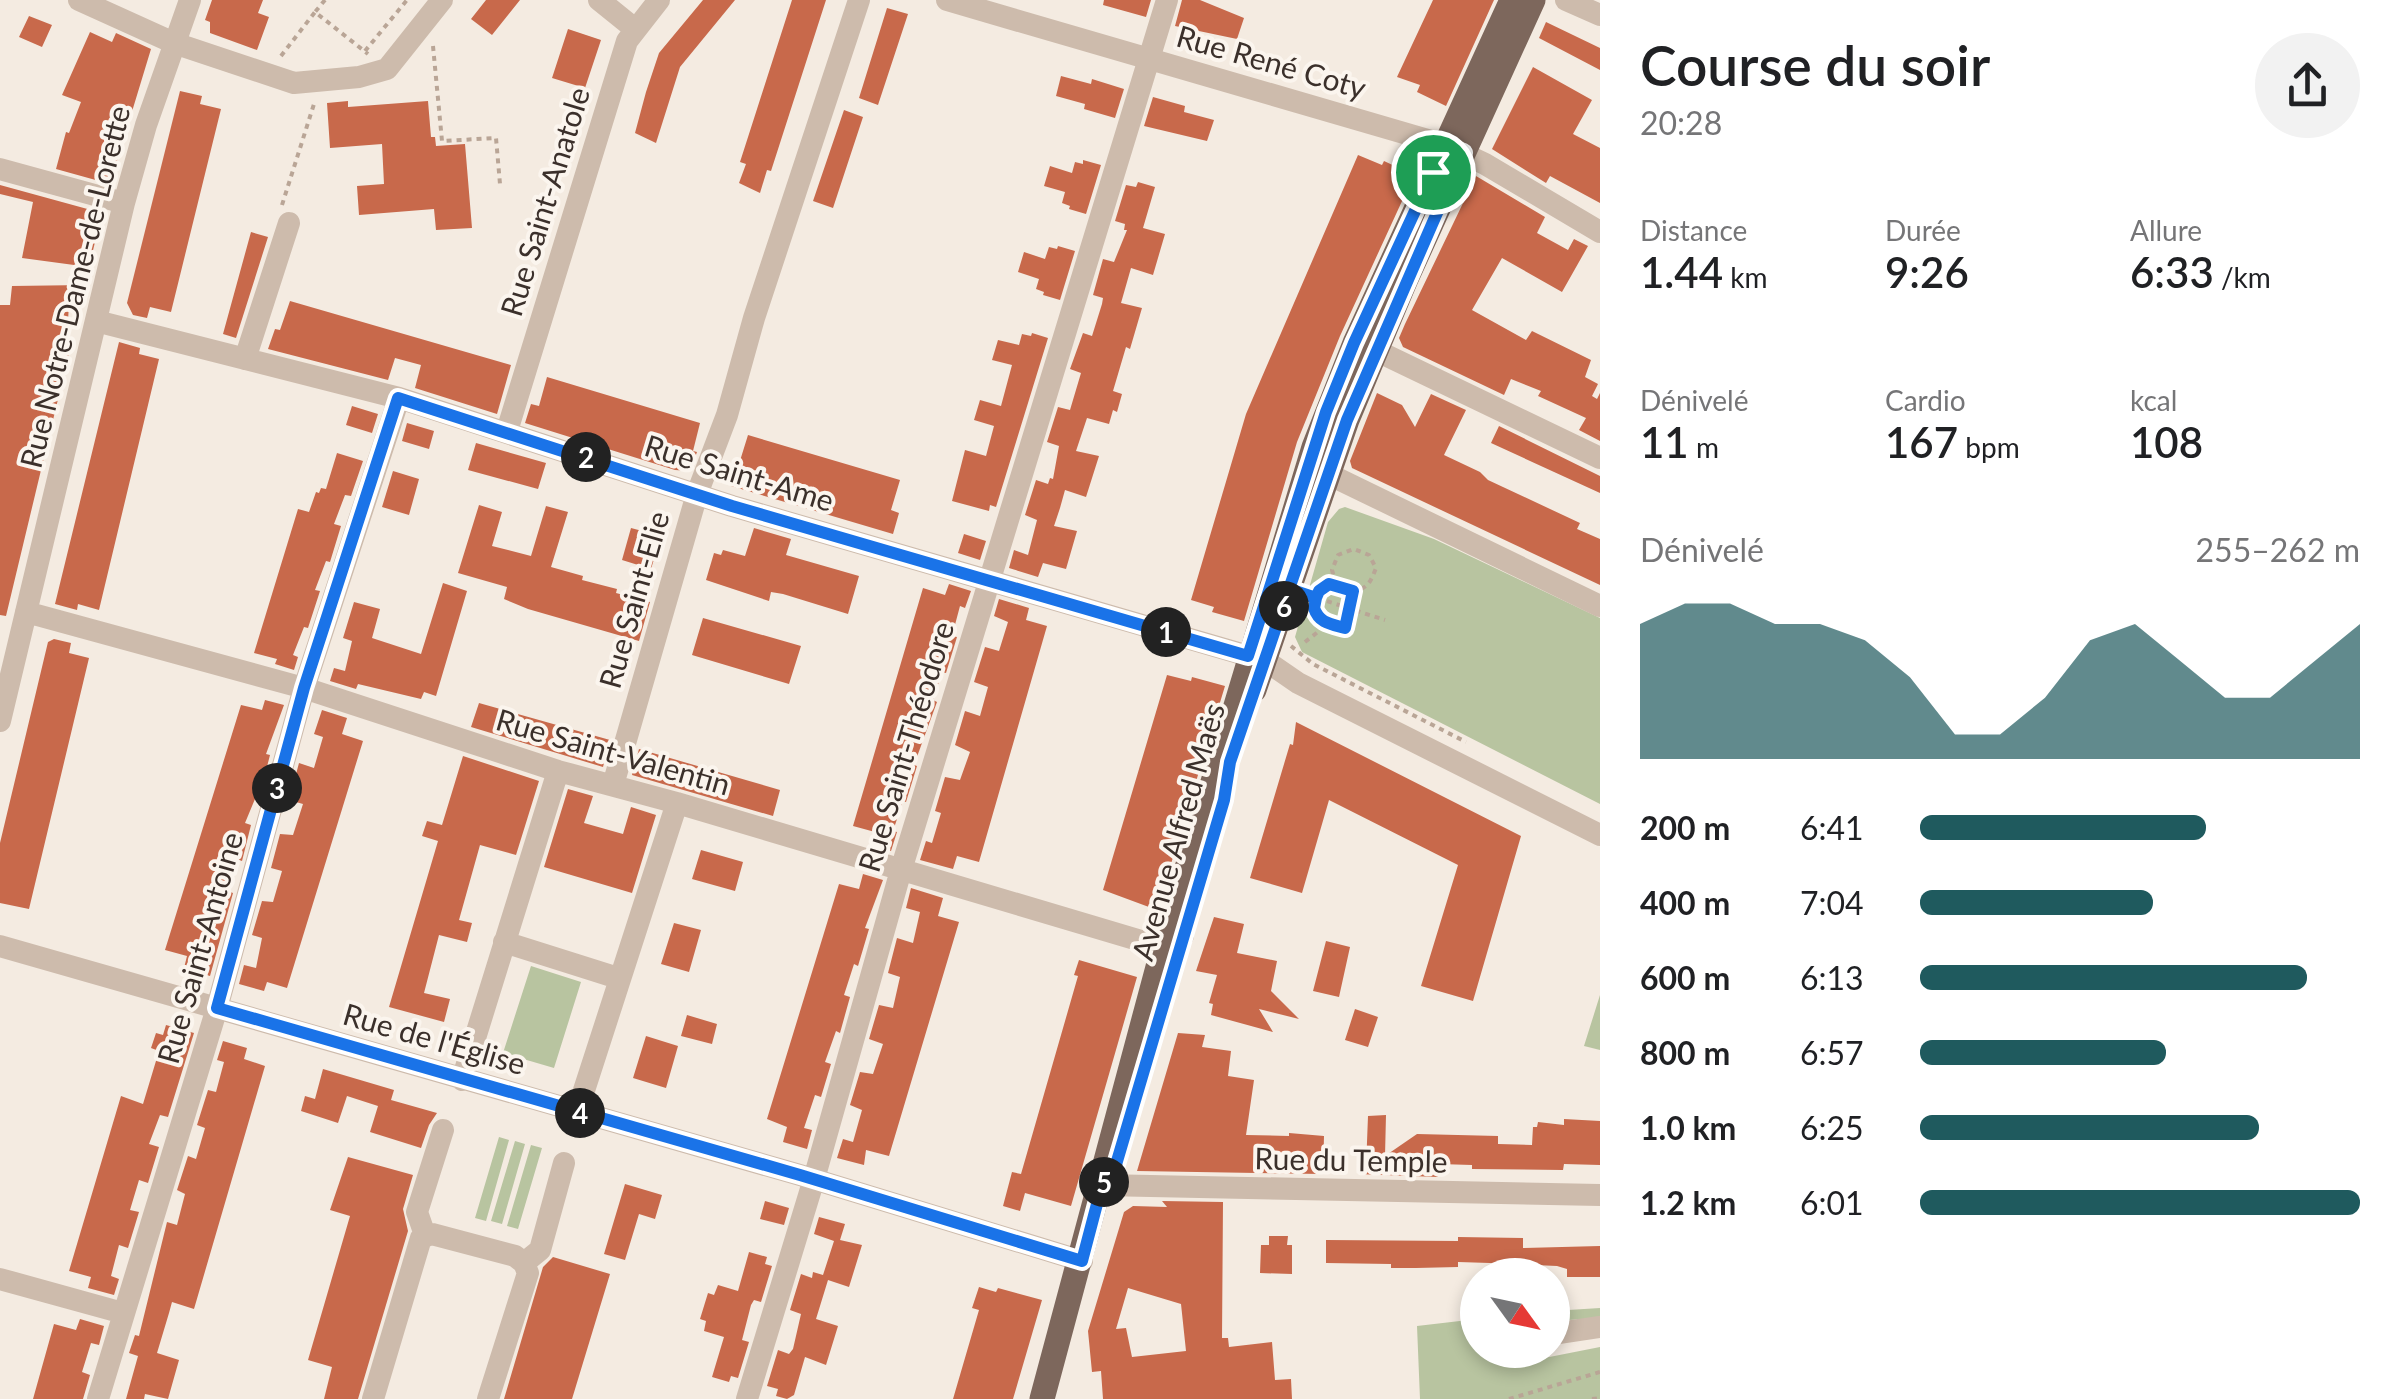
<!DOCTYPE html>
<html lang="fr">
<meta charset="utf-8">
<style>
body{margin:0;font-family:Lato,sans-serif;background:#f2f2f2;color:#202124;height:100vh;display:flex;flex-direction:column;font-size:38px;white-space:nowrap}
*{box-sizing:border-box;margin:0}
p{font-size:32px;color:#757577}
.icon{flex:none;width:55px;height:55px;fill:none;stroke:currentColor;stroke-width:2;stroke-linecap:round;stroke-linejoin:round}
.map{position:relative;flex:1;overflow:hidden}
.details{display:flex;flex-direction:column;background:#fff;width:800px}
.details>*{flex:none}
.needle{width:65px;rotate:123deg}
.controls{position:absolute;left:1460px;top:1258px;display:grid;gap:20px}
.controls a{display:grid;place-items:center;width:110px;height:110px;border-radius:50%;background:#fff;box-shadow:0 5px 15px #0003;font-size:50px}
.pin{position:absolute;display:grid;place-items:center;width:85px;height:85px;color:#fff;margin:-42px;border:5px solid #fff;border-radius:50%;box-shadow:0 2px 10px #0007}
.km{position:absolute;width:50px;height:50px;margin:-25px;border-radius:50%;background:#222;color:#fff;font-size:28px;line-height:50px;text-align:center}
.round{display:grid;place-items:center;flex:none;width:105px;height:105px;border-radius:52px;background:#f2f2f2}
.head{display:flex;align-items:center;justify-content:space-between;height:170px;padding:0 40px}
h1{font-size:55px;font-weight:600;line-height:75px}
.figures{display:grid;grid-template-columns:repeat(3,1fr);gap:15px;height:170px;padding:10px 40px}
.figures div{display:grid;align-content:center}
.figures b{font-size:42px;font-weight:600}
.figures small{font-size:28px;font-weight:400}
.figures p{font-size:28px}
.chart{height:280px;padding:20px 40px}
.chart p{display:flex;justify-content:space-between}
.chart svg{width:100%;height:180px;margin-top:10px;fill:#1f5a5e;opacity:.7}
ul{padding:0 40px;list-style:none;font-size:32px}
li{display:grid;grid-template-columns:160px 120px 1fr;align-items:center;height:75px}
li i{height:25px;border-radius:12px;background:#1f5a5e}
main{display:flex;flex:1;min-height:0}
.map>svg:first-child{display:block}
.green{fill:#b8c4a0}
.building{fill:#c8694b;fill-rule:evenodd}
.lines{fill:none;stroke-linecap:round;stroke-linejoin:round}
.path{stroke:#b9a596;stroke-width:4;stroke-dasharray:5 5;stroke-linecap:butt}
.minor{stroke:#cdbbac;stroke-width:22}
.major{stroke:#7d675c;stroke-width:25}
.route-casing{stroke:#fff;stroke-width:20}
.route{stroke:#1a73e8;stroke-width:12}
.labels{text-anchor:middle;stroke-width:8;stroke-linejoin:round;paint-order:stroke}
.street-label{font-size:30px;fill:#3b302b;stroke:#fbf5ee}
</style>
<main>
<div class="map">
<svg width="1600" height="1399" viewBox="0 0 1600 1399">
<rect width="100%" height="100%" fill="#f4ebe1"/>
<path class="green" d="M1345 507 1434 539 1600 618V804L1302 652 1295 637 1328 522 1339 509Z
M531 966 581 982 554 1068 503 1053Z
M1600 995V1050L1584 1046Z
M499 1137 509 1140 486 1221 475 1218Z
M515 1141 525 1144 502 1224 491 1221Z
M531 1145 542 1148 518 1229 507 1226Z
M1600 1308V1318L1553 1321 1552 1311Z
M1477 1319 1478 1350H1516L1514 1364 1600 1347V1399H1420L1417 1326Z"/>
<path class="building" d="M212 0H263L258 13 269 17 257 50 210 33V22L205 20Z
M486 0H520L492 35 471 19Z
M703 0H735L680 67 656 143 635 133 646 92 659 53Z
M792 0H826L771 171 767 170 760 193 739 183 746 164 740 162Z
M1104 0H1151L1146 17 1103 5Z
M1182 0H1200L1244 18 1237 39 1175 26Z
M1433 0H1494L1446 106 1417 92 1420 85 1397 77Z
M887 8 908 14 878 105 859 98Z
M29 16 52 25 42 47 19 37Z
M1546 22 1600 48V70L1539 38Z
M568 29 601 40 585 88 552 78Z
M90 32 112 42 116 33 151 49 110 184 56 169 66 132 69 133 81 102 62 95Z
M1533 67 1592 100 1573 134 1600 148V203L1550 176 1546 183 1492 149Z
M1061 76 1091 84 1092 79 1124 89 1115 118 1084 109 1085 104 1056 96Z
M180 91 202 96 200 104 221 109 171 312 150 307 147 318 133 315 127 303Z
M1153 97 1185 106 1184 112 1214 120 1207 141 1144 126Z
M348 101V107L428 101 431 137H435L436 146 465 144 472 228 436 230 434 209 359 215 357 186 384 184 382 144 330 148 327 103Z
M844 110 863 117 833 208 813 201Z
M1358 155 1382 165 1384 161 1414 175 1340 336 1297 442 1244 621 1212 612 1214 607 1191 600 1246 414Z
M1083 160 1101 165 1086 214 1069 209 1070 206 1062 203 1065 192 1044 186 1050 166 1072 173 1075 162 1083 164Z
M1476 176 1545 217 1537 233 1568 250 1574 239 1588 246 1562 292 1502 258 1472 310 1526 340 1532 331 1591 360 1585 377 1598 384 1592 396 1597 399 1600 393V441L1579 430 1586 418 1538 396 1541 391 1511 379 1504 395 1403 347 1399 338 1405 324Z
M1138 182 1155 187 1143 228 1165 234 1153 275 1131 268 1121 303 1142 308 1130 349 1126 347 1113 391 1122 394 1117 412 1113 410 1109 424 1087 418 1076 451 1099 456 1086 497 1065 490 1060 508 1054 526 1077 531 1066 569 1043 563 1038 577 1009 568 1014 550 1028 555 1037 520 1025 515 1036 480 1048 484 1050 478 1053 479 1059 446 1047 442 1058 407 1070 410 1081 373 1070 369 1083 333 1092 336 1102 304 1103 298 1093 295 1103 259 1114 262 1127 230H1124L1125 224 1115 221 1126 185 1136 187Z
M0 185 102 213 89 267 22 258 33 202 0 194Z
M251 232 268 237 236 338 223 334Z
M1058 246 1075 251 1060 300 1043 295 1044 292 1036 289 1039 279 1018 272 1024 252 1045 259 1049 247 1057 249Z
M85 285 81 302 69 301 67 344 71 345 6 616 0 615V305H10L12 286Z
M290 301 511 365 497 414 415 388 421 365 395 358 388 380 268 349 275 329 280 330Z
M1032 333 1048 338 996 507 990 505 989 511 952 501 965 450 986 456 994 426 974 420 980 400 1001 406 1012 365 992 360 998 340 1019 345 1022 334 1031 336Z
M119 342 140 348 139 354 159 359 99 610 78 604 77 610 55 604Z
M547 377 700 423 693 451 697 452 690 471 675 470 525 423 531 404 539 406Z
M1377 393 1402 405 1415 427 1431 394 1466 410 1444 455 1480 472 1488 480 1580 523 1577 529 1600 539V585L1352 468 1350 461Z
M352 406 378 414 372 433 346 425Z
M407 423 434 431 429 449 402 441Z
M1499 426 1600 476V493L1491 443Z
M748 435 900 480 891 510 899 513 893 534 731 486 728 478 733 461 739 464Z
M476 443 546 463 538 489 468 470Z
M337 453 363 461 351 496 345 495 334 524 341 526 330 562 326 561 315 590 320 591 308 628 304 627 293 655 298 657 294 670 275 664 277 659 254 653 298 509 309 512 316 492 319 493 321 488 326 489Z
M393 471 419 479 409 515 382 507Z
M479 505 502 512 492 546 531 556 546 506 568 512 551 567 583 576 582 580 617 589 616 593 650 602 639 641 528 609 504 599 507 587 458 573Z
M631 528 661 536 651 569 622 560Z
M754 528 791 539 786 555 859 576 848 614 783 594 771 592 769 601 706 580 714 553 721 555 723 550 745 556Z
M964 534 986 541 980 560 958 553Z
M443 583 467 591 436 696 424 692 421 699 358 684 356 689 330 681 334 668 345 671 352 641 343 638 354 602 380 609 372 638 421 654Z
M949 584 971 591 965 608 960 606 952 636 957 637 946 673 942 672 933 700 937 702 914 765 917 766 906 802 903 801 893 831 897 832 891 851 871 845 875 832 853 826 923 588 945 595Z
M999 599 1029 608 1026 620 1047 626 979 862 957 856 953 869 920 860 926 841 932 843 941 813 935 811 945 777 960 780 970 752 955 745 965 711 980 716 988 687 974 682 985 647 999 651 1008 622 994 616Z
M703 618 801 646 789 684 692 655Z
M54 639 71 643 69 653 89 658 29 909 0 903V843L48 642Z
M1167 675 1191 681 1192 677 1225 686 1157 910 1103 890Z
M265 700 284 705 266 754 270 755 260 794H257L245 823 251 825 242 861 234 858 225 890 233 893 210 976 184 968 187 956 165 950 241 705 262 710Z
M479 703 610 740 603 767 471 727Z
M322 710 347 718 342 734 363 741 287 988 267 982 264 991 239 984 244 965 256 968 262 938 252 935 262 901 273 902 282 871 271 868 280 834 293 835 303 804 289 800 299 763 314 768 323 737 314 734Z
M1296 722 1521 836 1473 1001 1421 986 1458 865 1329 800 1302 893 1250 878 1290 744 1293 745Z
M639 749 780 790 773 816 632 775Z
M463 756 539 781 516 855 480 845 459 920 472 923 467 942 439 935 424 993 450 999 444 1022 389 1007 438 841 422 836 427 821 442 825Z
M568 789 593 796 584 823 623 834 631 807 656 815 632 893 544 867Z
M701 850 743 862 735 891 692 879Z
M863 874 883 880 865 928 869 929 858 966 854 964 844 995 850 997 840 1033 836 1031 825 1062 831 1064 821 1097 815 1095 804 1128 812 1130 807 1149 783 1142 787 1127 767 1119 839 884 859 889Z
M911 888 943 898 938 916 959 922 889 1156 866 1150 864 1165 837 1158 843 1139 853 1142 862 1110 850 1105 860 1072 873 1074 883 1044 869 1039 879 1005 893 1008 900 977 888 973 897 938 913 943 920 912 906 908Z
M1214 917 1244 924 1237 953 1277 961 1271 991 1299 1019 1259 1009 1273 1032 1211 1015 1213 1004 1209 1003 1217 975 1196 971Z
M674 923 701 930 689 972 661 964Z
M1326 941 1350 947 1339 997 1313 991Z
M1079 960 1137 977 1071 1206 1025 1193 1020 1211 1003 1206 1012 1172 1021 1174 1078 976 1074 975Z
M1355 1009 1378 1017 1368 1047 1345 1040Z
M687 1015 717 1024 712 1044 681 1036Z
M166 1025 194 1033 168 1117 160 1115 149 1144 159 1147 148 1183 139 1180 130 1210 139 1212 128 1248 119 1245 111 1276 119 1279 114 1295 88 1288 91 1277 69 1271 121 1096 143 1104 159 1051 151 1048 156 1033 163 1035Z
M1178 1033 1205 1035 1202 1047 1231 1051 1228 1076 1254 1080 1246 1135 1289 1136V1133L1324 1136 1323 1174 1137 1171Z
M646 1036 678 1046 666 1088 633 1078Z
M223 1041 247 1048 244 1059 265 1066 194 1309 172 1302 169 1313 157 1353 179 1360 168 1399 145 1394 144 1399H126L138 1356 129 1353 135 1335 139 1336 167 1222 177 1225 185 1194 177 1190 188 1156 196 1159 205 1128 197 1125 208 1090 216 1092 224 1062 217 1060Z
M323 1069 394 1090 391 1100 437 1113 429 1125 421 1148 370 1132 378 1106 347 1096 338 1123 301 1111 305 1096 315 1099Z
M1386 1115 1385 1156 1417 1134 1498 1136V1144L1532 1145 1533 1127H1537L1538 1122 1564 1125V1119L1600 1121V1165L1564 1164 1563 1170 1472 1169V1165L1439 1164 1438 1177 1357 1174 1366 1168 1368 1116Z
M348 1157 413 1175 403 1209 408 1231 358 1399H324L332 1367 308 1360 350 1216 330 1210Z
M625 1184 662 1195 655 1219 639 1214 625 1260 604 1254Z
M765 1201 789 1208 784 1225 760 1219Z
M1162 1201 1223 1202 1222 1338H1228L1229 1347 1272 1342 1275 1380 1291 1379 1292 1399H1103L1101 1371 1092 1372 1088 1331 1124 1212 1133 1206 1167 1207ZM1128 1288 1181 1304 1186 1351 1132 1357 1126 1328 1116 1329Z
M819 1217 845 1224 840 1240 862 1245 849 1287 828 1280 816 1319 838 1326 826 1365 805 1357 794 1395 787 1399 776 1396 778 1389 767 1386 778 1350 789 1354 793 1349 801 1314 790 1310 801 1274 812 1278 813 1272 823 1275 834 1241 814 1234Z
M1269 1236H1288L1287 1245H1292V1274L1260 1273 1261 1245H1269Z
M1458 1237 1523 1238V1248L1600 1246V1277H1567V1269L1557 1266 1490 1263 1458 1262V1267L1416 1268H1391V1264L1326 1263V1240L1458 1241Z
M749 1252 767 1257 765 1264 772 1266 761 1302 754 1300 751 1305 742 1340 749 1342 738 1378 731 1376 729 1382 712 1377 724 1337 704 1331 706 1321 700 1319 708 1293 714 1295 718 1285 738 1291Z
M553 1257 610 1274 572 1399H504L543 1267Z
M979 1287 996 1292 998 1288 1042 1300 1013 1399H953L979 1310 972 1308Z
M80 1319 104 1326 99 1345 91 1343 82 1372 90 1375 83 1399H33L54 1324 76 1330Z"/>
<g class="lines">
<path class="path" d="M325 0 315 12 368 54
M433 46 442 141 496 138 500 184
M365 51 407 0
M281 56 315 12
M282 205 314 104
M1329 584 1353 591 1345 628C1320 622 1298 604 1329 584Z
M1336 584 1332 570 1338 555 1354 549 1369 555 1376 568C1371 581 1368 589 1353 591
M1308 595 1385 620
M1305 642 1328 624
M1291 646 1313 664 1466 742
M1509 1399 1600 1372
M1592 1399 1600 1398"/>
<path class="minor" d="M79 0 174 43 294 83 359 77 387 69 442 0
M599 0 635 29
M947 0 1445 145 1485 164 1600 232
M1566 0 1600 15
M0 169 124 203
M96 321 399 398 732 506 1266 661 1298 683 1600 835
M1375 350 1600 458
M245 359 289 223
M507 431 627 41 659 0
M1326 473 1600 606
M26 612 304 688 558 771 677 803 1148 943 1183 936
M0 721 124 203 146 125 190 0
M613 785 697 494 727 415 754 318 859 0
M504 942 618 978
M0 946 800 1175 1082 1261
M462 1080 558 771
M577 1112 677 803
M1102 1185 1600 1195
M425 1235 417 1212 443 1130
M524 1263 540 1250 564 1163
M0 1279 123 1313
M1552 1334 1600 1327
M98 1399 217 1008 304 688 399 398
M373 1399 421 1238 432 1234 515 1256 524 1263 528 1273 488 1399
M747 1399 814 1179 901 870 1167 0"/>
<path class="major" d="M1254 690 1347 420 1406 279 1533 0
M1042 1399 1165 941 1314 447 1355 343 1512 0"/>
</g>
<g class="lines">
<g class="route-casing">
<path id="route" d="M1433 172 1354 343 1326 412 1248 656 732 506 398 398 304 688 217 1008 800 1175 1082 1261 1102 1185 1115 1168 1224 800 1230 762 1289 589 1316 598 1319 591 1329 584 1353 591 1345 628C1330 624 1319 623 1314 608L1316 598 1289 589 1347 420 1463 153 1444 146 1433 172"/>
</g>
<use href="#route" class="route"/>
</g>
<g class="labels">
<g class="street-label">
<text transform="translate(1271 63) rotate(16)" y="10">Rue René Coty</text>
<text transform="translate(546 202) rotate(-73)" y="10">Rue Saint-Anatole</text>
<text transform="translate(76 287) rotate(-76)" y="10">Rue Notre-Dame-de-Lorette</text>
<text transform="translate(739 474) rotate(17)" y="10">Rue Saint-Ame</text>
<text transform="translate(635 600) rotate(-74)" y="10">Rue Saint-Elie</text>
<text transform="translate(907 747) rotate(-73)" y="10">Rue Saint-Théodore</text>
<text transform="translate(613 753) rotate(16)" y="10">Rue Saint-Valentin</text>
<text transform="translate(1179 832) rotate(-74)" y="10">Avenue Alfred Maës</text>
<text transform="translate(201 948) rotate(-74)" y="10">Rue Saint-Antoine</text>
<text transform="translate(434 1040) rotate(16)" y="10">Rue de l'Église</text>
<text transform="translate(1351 1161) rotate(1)" y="10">Rue du Temple</text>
</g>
</g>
</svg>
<div class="controls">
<a><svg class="needle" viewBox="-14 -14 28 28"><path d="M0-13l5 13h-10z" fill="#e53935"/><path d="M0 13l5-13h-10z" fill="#757577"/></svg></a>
</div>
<div class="pin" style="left:1433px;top:172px;background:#1e9e55"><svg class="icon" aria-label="arrive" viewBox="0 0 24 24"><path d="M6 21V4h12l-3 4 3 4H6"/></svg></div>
<b class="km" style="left:1166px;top:632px">1</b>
<b class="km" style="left:586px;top:457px">2</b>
<b class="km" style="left:277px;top:788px">3</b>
<b class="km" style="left:580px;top:1113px">4</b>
<b class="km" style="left:1104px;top:1182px">5</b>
<b class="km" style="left:1284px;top:606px">6</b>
</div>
<section class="details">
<div class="head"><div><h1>Course du soir</h1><p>20:28</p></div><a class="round"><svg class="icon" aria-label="share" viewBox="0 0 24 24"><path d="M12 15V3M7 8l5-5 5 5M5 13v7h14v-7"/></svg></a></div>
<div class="figures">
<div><p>Distance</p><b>1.44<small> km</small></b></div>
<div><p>Durée</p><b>9:26</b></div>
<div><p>Allure</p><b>6:33<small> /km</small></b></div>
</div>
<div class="figures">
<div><p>Dénivelé</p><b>11<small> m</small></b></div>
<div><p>Cardio</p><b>167<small> bpm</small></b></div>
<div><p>kcal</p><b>108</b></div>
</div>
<div class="chart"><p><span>Dénivelé</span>255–262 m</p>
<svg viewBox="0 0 160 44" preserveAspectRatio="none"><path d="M0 44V11L10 6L20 6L30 11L40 11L50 15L60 24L70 38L80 38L90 29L100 15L110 11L120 20L130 29L140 29L150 20L160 11V44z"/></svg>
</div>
<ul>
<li><b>200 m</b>6:41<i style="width:65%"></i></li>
<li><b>400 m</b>7:04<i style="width:53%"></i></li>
<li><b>600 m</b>6:13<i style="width:88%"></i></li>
<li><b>800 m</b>6:57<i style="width:56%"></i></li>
<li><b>1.0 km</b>6:25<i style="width:77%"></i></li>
<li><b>1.2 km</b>6:01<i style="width:100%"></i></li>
</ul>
</section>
</main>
